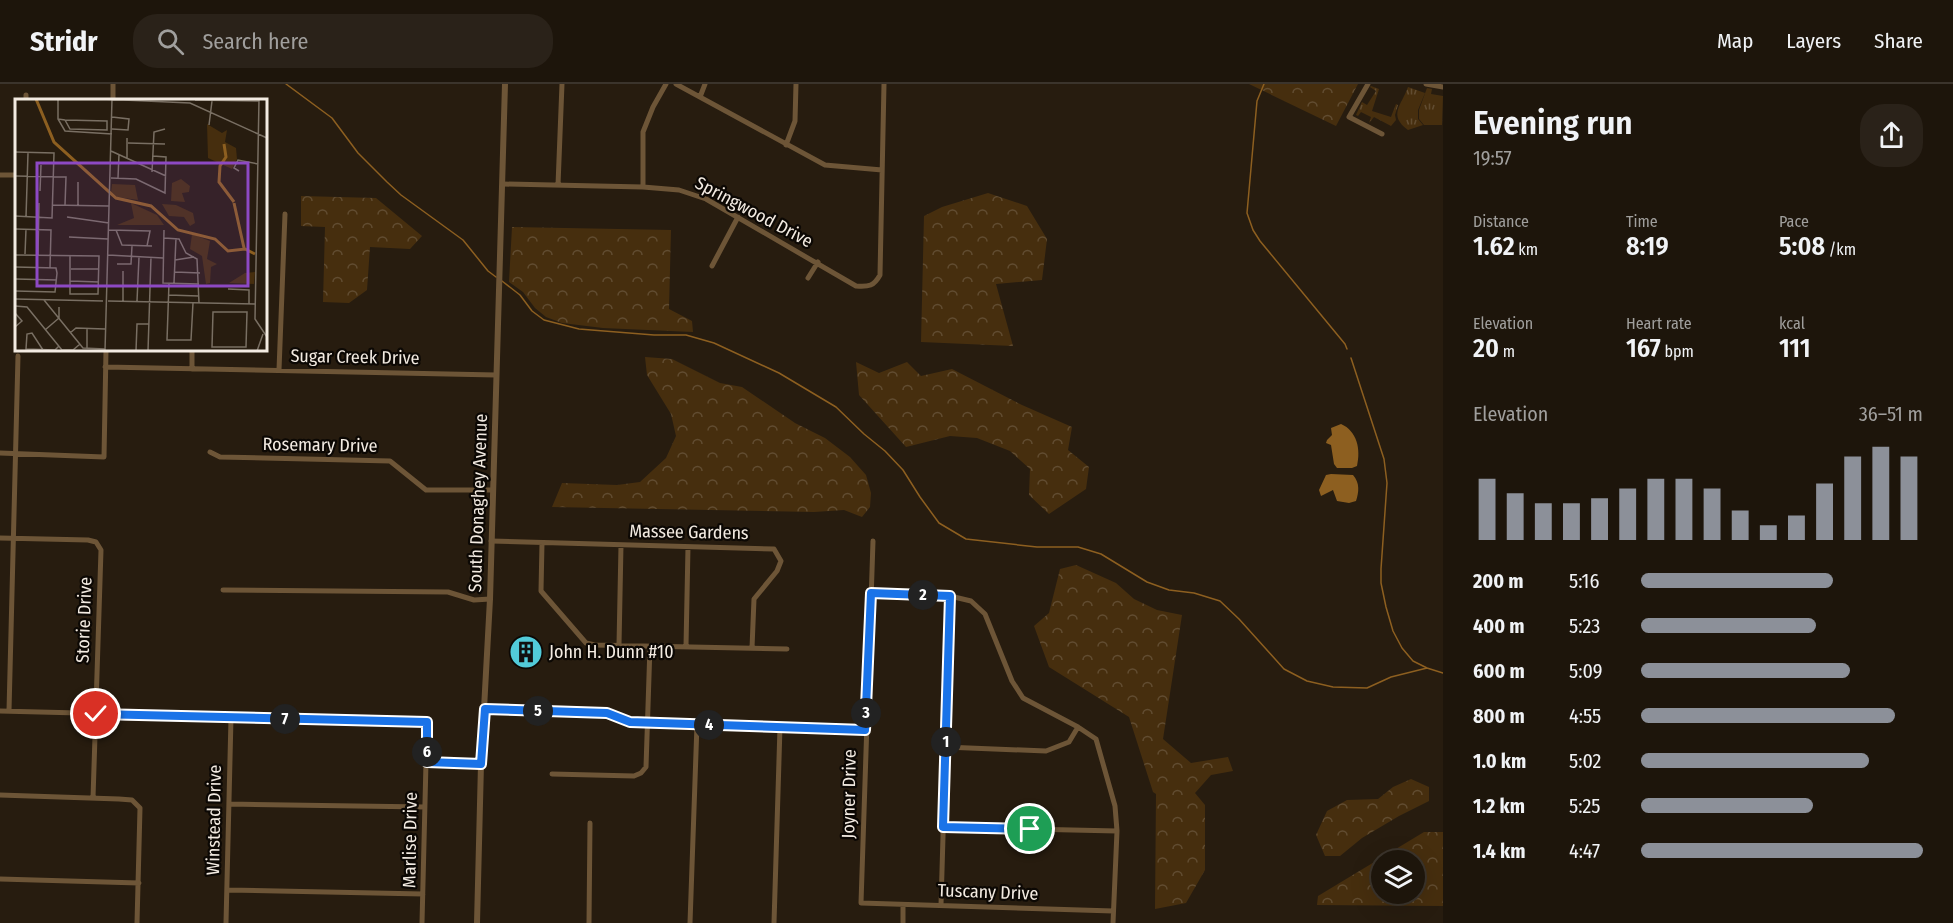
<!DOCTYPE html>
<meta charset="utf-8">
<style>
body{margin:0;font-family:"Fira Sans Condensed",sans-serif;background:#2a2219;color:#f1f3f6;height:100vh;display:flex;flex-direction:column;font-size:22px;white-space:nowrap}
*{box-sizing:border-box;margin:0}
p{font-size:20px;color:#a09f9d}
.icon{flex:none;width:33px;height:33px;fill:none;stroke:currentColor;stroke-width:2;stroke-linecap:round;stroke-linejoin:round}
.map{position:relative;flex:1;overflow:hidden}
.side{display:flex;flex-direction:column;background:#1d150b;width:510px}
.side>*{flex:none}
.fabs{position:absolute;left:1371px;top:766px;display:grid;gap:12px}
.fabs a{display:grid;place-items:center;width:54px;height:54px;border-radius:50%;background:#1d150b;box-shadow:0 6px 24px #0002,0 0 0 2px #3b342c;font-size:30px}
.pin{position:absolute;display:grid;place-items:center;width:51px;height:51px;color:#fff;margin:-26px;border:3px solid #fff;border-radius:50%;box-shadow:0 2px 6px #0007}
.km{position:absolute;width:30px;height:30px;margin:-15px;border-radius:50%;background:#222;color:#fff;font-size:16px;line-height:30px;text-align:center}
.round{display:grid;place-items:center;flex:none;width:63px;height:63px;border-radius:24px;background:#2a2219}
.headline{display:flex;align-items:center;justify-content:space-between;height:102px;padding:0 30px}
h1{font-size:33px;font-weight:600;line-height:45px}
.metrics{display:grid;grid-template-columns:repeat(3,1fr);gap:9px;height:102px;padding:6px 30px}
.metrics div{display:grid;align-content:center}
.metrics b{font-size:26px;font-weight:600}
.metrics small{font-size:16px;font-weight:400}
.metrics p{font-size:16px}
.chart{height:168px;padding:12px 30px}
.chart p{display:flex;justify-content:space-between}
.chart svg{width:100%;height:108px;margin-top:6px;stroke:#8c9099;stroke-width:6}
ul{padding:0 30px;list-style:none;font-size:20px}
li{display:grid;grid-template-columns:96px 72px 1fr;align-items:center;height:45px}
li i{height:15px;border-radius:8px;background:#8c9099}
header{display:flex;align-items:center;gap:36px;box-sizing:border-box;height:84px;padding:0 30px;background:#1d150b;border-bottom:2px solid #3b342c}
header strong{font-size:28px}
nav{display:flex;gap:33px;margin-inline-start:auto;font-size:21px}
.search{width:420px;height:54px;background:#2a2219;display:flex;align-items:center;gap:15px;box-sizing:border-box;padding:0 21px;border-radius:24px;color:#a09f9d;font-size:22px}
main{display:flex;flex:1;min-height:0}
.map>svg:first-child{display:block}
.grass{fill:url(#grass-tufts)}
.forest{fill:url(#forest-crowns);fill-rule:evenodd}
.water{fill:#8d5f20}
.lines{fill:none;stroke-linecap:round;stroke-linejoin:round}
.stream{stroke:#8d5f20;stroke-width:1.5}
.minor{stroke:#6d5537;stroke-width:5}
.tertiary{stroke:#6d5537;stroke-width:6}
.route-casing{stroke:#fff;stroke-width:12}
.route{stroke:#1a73e8;stroke-width:8}
.labels{text-anchor:middle;stroke-width:4.5;stroke-linejoin:round;paint-order:stroke}
.street-label{font-size:18px;fill:#f3ebe2;stroke:#0c0804}
.poi-label{font-size:18px;fill:#f3ebe2;stroke:#0c0804;text-anchor:start}
.inset-river{fill:none;stroke:#8d5f20;stroke-width:3}
.inset-road{fill:none;stroke:#796f63;stroke-width:1.5}
.view{fill:#8d49c4;fill-opacity:0.15;stroke:#8d49c4;stroke-width:3}
.inset-edge{fill:none;stroke:#f3ebe2;stroke-width:3}
</style>
<header>
<strong>Stridr</strong>
<div class="search"><svg class="icon" aria-label="search" viewBox="0 0 24 24"><circle cx="10" cy="10" r="6"/><path d="M15 15l6 6"/></svg>Search here</div>
<nav><a>Map</a><a>Layers</a><a>Share</a></nav>
</header>
<main>
<div class="map">
<svg width="1443" height="839" viewBox="0 0 1443 839">
<defs>
<pattern id="grass-tufts" width="24" height="20" patternUnits="userSpaceOnUse" patternTransform="scale(1.5)"><rect width="24" height="20" fill="#462e0e"/><path d="M3 7l-1-3M5 7V3M7 7l1-3M15 17l-1-3M17 17v-4M19 17l1-3" fill="none" stroke="#614c31"/></pattern>
<pattern id="forest-crowns" width="20" height="18" patternUnits="userSpaceOnUse" patternTransform="scale(1.5)"><rect width="20" height="18" fill="#462e0e"/><path d="M2 6a3 3 0 1 1 6 0M12 15a3 3 0 1 1 6 0" fill="none" stroke="#614c31"/></pattern>
</defs>
<rect width="100%" height="100%" fill="#271c0f"/>
<path class="grass" d="M1371 2 1379 5 1372 27 1391 33 1396 20 1398 21 1395 31 1396 36 1391 42 1374 33 1369 39 1371 33 1361 28 1358 32 1356 31 1362 18 1367 21 1376 7 1370 3Z
M1408 3 1425 9 1418 26V35L1423 41 1408 46C1388 31 1401 22 1408 3Z
M1427 4 1432 5 1431 10 1443 12 1442 41H1424L1419 35V26Z"/>
<path class="forest" d="M1249 0H1358L1336 42Z
M988 109 1027 122 1047 155 1042 196 996 200 1013 262 921 258 924 132 942 123Z
M301 112 376 114 422 152 410 165 370 163 367 206 349 219 323 218 325 143 301 142Z
M512 143 671 146 669 225 692 237 693 248 603 244 562 239 546 233 535 224 523 208 509 198Z
M645 273 672 275 720 299 742 303 795 339 825 354 850 373 866 391 871 409 870 423 862 433 844 426 814 428 552 423 562 399 617 401 640 398 666 374 676 352 671 330 647 291Z
M856 278 879 289 907 278 921 292 952 285 1022 321 1072 343 1068 366 1089 383 1086 405 1049 430 1029 411 1030 385 1010 367 977 354 950 352 906 363 859 311Z
M1076 481 1116 499 1134 515 1157 526 1182 531 1163 655 1191 679 1228 673 1233 687 1211 691 1195 709 1205 721V786L1186 819 1155 825 1156 710 1153 708 1129 633 1049 583 1034 542 1049 529 1060 485Z
M1411 695 1429 703V717L1399 732 1362 754 1340 772H1325L1316 751 1327 727 1347 716 1378 715 1393 703Z
M1424 748H1443V822L1317 821 1318 812ZM1382 777H1414V810H1382Z"/>
<path class="water" d="M1341 340C1357 347 1361 365 1357 382L1352 384H1337L1334 380 1331 361 1326 359 1327 356 1332 351 1331 344Z
M1331 390 1353 391C1360 399 1359 408 1356 417L1349 419 1337 417 1333 406 1321 412 1319 406 1326 391Z"/>
<g class="lines">
<path class="stream" d="M286 0 332 34 358 69 387 98 401 111 463 156 488 187 496 193
M1264 0 1257 17 1247 129 1253 146 1260 157 1345 260 1347 265
M502 197 520 211 532 227 544 236 579 245 654 251H686L714 259 779 289 836 323 864 350 885 367 903 386 920 413 939 439 966 455 1037 463H1078L1101 470 1147 498 1169 506 1194 509 1220 517 1239 535 1284 585 1307 597 1333 603 1367 604 1391 593 1427 584 1443 589
M1351 274 1384 375 1387 399 1381 485V499L1386 523 1393 547 1402 564 1413 577 1427 584"/>
<path class="minor" d="M676 0 825 81 882 86
M1368 0 1349 33 1382 50
M1426 0 1443 3
M700 13 705 0
M26 16V11
M113 16V0
M786 61 795 37 796 0
M0 91H16
M503 100 643 103 679 106 706 115 856 202C869 203 874 202 880 191L884 0
M558 101 562 0
M643 103V48L653 23 666 0
M712 182 738 133
M808 194 818 178
M105 283 496 291
M192 285V266
M279 286 285 130
M210 368 220 373 390 377 426 406H492
M0 369 104 373 106 266
M0 454 88 456 96 458 101 466 93 714
M491 457 774 465 781 477 777 487 754 515 752 564
M873 457 861 819 1113 827
M542 459 541 507 586 559 595 561 787 565
M223 506 448 508 474 516 490 515
M871 509 950 512 971 517 985 530 1012 597 1023 614 1078 643 1096 655 1115 722 1117 747 1113 839
M619 561 621 461
M686 562 688 463
M485 625 607 629 630 638 865 646
M0 627 427 638 422 839
M9 627 18 272
M945 663 1046 667 1069 658 1078 643
M427 679 481 680
M552 690 634 692 641 689 646 683 650 562
M0 711 119 715 132 716 140 724 137 839
M229 720 425 723
M943 743 1117 747
M0 795 139 799
M227 806 423 810
M941 821 950 512
M226 839 231 634
M589 839 590 739
M690 839 697 640
M774 839 780 643
M903 839V821"/>
<path class="tertiary" d="M477 839 481 680 490 515 505 0"/>
</g>
<g class="lines">
<g class="route-casing">
<path id="route" d="M96 630 427 638V678L481 680 485 625 607 629 630 638 865 646 871 509 950 512 943 743 1030 745"/>
</g>
<use href="#route" class="route"/>
</g>
<defs>
<g id="building-disc" transform="scale(1.725)"><circle r="9.5" fill="#52cbd9" stroke="#0c0804"/><path d="M-4-6H4V6H1V3H-1V6H-4ZM-2.5-4.3h1.7v1.8h-1.7ZM.8-4.3h1.7v1.8H.8ZM-2.5-1h1.7V.8h-1.7ZM.8-1h1.7V.8H.8Z" fill="#111"/></g>
</defs>
<g fill-rule="evenodd">
<use href="#building-disc" x="526" y="568"/>
</g>
<g class="labels">
<g class="street-label">
<text transform="translate(754 128) rotate(28)" y="6">Springwood Drive</text>
<text transform="translate(355 273) rotate(1)" y="6">Sugar Creek Drive</text>
<text transform="translate(320 361) rotate(1)" y="6">Rosemary Drive</text>
<text transform="translate(478 419) rotate(-88)" y="6">South Donaghey Avenue</text>
<text transform="translate(689 448) rotate(1)" y="6">Massee Gardens</text>
<text transform="translate(84 536) rotate(-88)" y="6">Storie Drive</text>
<text transform="translate(849 710) rotate(-89)" y="6">Joyner Drive</text>
<text transform="translate(214 736) rotate(-89)" y="6">Winstead Drive</text>
<text transform="translate(410 756) rotate(-89)" y="6">Marlise Drive</text>
<text transform="translate(988 808) rotate(2)" y="6">Tuscany Drive</text>
</g>
<g class="poi-label">
<text x="549" y="574">John H. Dunn #10</text>
</g>
</g>
<g transform="translate(15 15)">
<rect width="252" height="252" fill="#271c0f"/>
<path d="M192 25 207 34 212 31 210 43 221 49 222 60 217 70 193 59ZM166 80 175 87 174 93 167 94 170 103 156 102 157 84ZM97 85 120 86 123 101 102 98 96 93ZM116 104 142 116 149 126H102L119 119ZM147 105 161 106 178 114 180 124 175 127 169 118 154 117ZM177 135 195 142 192 160 202 165 196 168 195 184 191 185 187 157 175 150ZM240 173 239 185 214 184 230 174Z" fill="#462e0e"/>
<path class="inset-river" d="M21 0 39 43 101 99 136 107 163 131 200 140 213 152 230 150 240 155M209 45 211 58 205 67 204 83 219 103M219 104 229 149"/>
<path class="inset-road" d="M43 0V20L50 32 97 35M86 0 175 4 252 39M244 0 240 220 252 238M180 1 244 2M43 20 50 21 92 22V31L55 30 50 21M194 26 197 2M97 30 113 31 114 20 97 18M113 44 150 45M96 52 151 77M0 53 39 54 37 119 0 117M112 59V39M224 72 219 69 223 61 243 65M137 73 139 33 150 30M0 77 51 78 50 106M96 79 121 80 150 94 151 58 138 57M103 79 104 55M25 92 26 66M37 106 94 107M63 106V83M11 118 13 54M52 118 94 124M0 130 36 131 35 169M94 131 135 132 132 147M101 131 107 146 137 147M149 131 148 184 184 185M54 138 93 140M149 139 164 140 171 154 182 160 184 204M10 155 11 130M0 156 84 157 83 195H55V157M23 156 24 104M93 156 148 159M160 161 179 158M102 165H116L117 147M0 168 41 169 42 174 40 193 0 192M56 170H84M160 173 185 174M0 180 42 181M55 182 84 183M154 184 152 241H176L178 204M159 184 161 139M213 190 234 191V205M153 196 184 197M0 200 88 202M29 201 68 249 90 250M93 202 240 205M108 202V172M122 202 124 158M0 207 12 208 47 251H58L65 245M198 213H232L231 248H197ZM0 214 7 222 0 228M30 231 44 219V208M55 234 61 229 90 230M72 249V230M28 251 17 234 12 235 11 250 40 251 44 247M90 252 97 0M121 252 122 225H134M133 252 136 158M242 252 248 235"/>
<path class="view" d="M22 64H233V187H22Z"/>
<rect width="252" height="252" class="inset-edge"/>
</g>
</svg>
<div class="fabs">
<a><svg class="icon" aria-label="layers" viewBox="0 0 24 24"><path d="M12 4l9 5-9 5-9-5zM3 14l9 5 9-5"/></svg></a>
</div>
<div class="pin" style="left:1030px;top:745px;background:#1e9e55"><svg class="icon" aria-label="arrive" viewBox="0 0 24 24"><path d="M6 21V4h12l-3 4 3 4H6"/></svg></div>
<div class="pin" style="left:96px;top:630px;background:#d93025"><svg class="icon" aria-label="check" viewBox="0 0 24 24"><path d="M5 12l5 5 9-10"/></svg></div>
<b class="km" style="left:946px;top:658px">1</b>
<b class="km" style="left:923px;top:511px">2</b>
<b class="km" style="left:866px;top:629px">3</b>
<b class="km" style="left:709px;top:641px">4</b>
<b class="km" style="left:538px;top:627px">5</b>
<b class="km" style="left:427px;top:668px">6</b>
<b class="km" style="left:285px;top:635px">7</b>
</div>
<section class="side">
<div class="headline"><div><h1>Evening run</h1><p>19:57</p></div><a class="round"><svg class="icon" aria-label="share" viewBox="0 0 24 24"><path d="M12 15V3M7 8l5-5 5 5M5 13v7h14v-7"/></svg></a></div>
<div class="metrics">
<div><p>Distance</p><b>1.62<small> km</small></b></div>
<div><p>Time</p><b>8:19</b></div>
<div><p>Pace</p><b>5:08<small> /km</small></b></div>
</div>
<div class="metrics">
<div><p>Elevation</p><b>20<small> m</small></b></div>
<div><p>Heart rate</p><b>167<small> bpm</small></b></div>
<div><p>kcal</p><b>111</b></div>
</div>
<div class="chart"><p><span>Elevation</span>36–51 m</p>
<svg viewBox="0 0 160 44" preserveAspectRatio="none"><path d="M5 44V19M15 44V25M25 44V29M35 44V29M45 44V27M55 44V23M65 44V19M75 44V19M85 44V23M95 44V32M105 44V38M115 44V34M125 44V21M135 44V10M145 44V6M155 44V10"/></svg>
</div>
<ul>
<li><b>200 m</b>5:16<i style="width:68%"></i></li>
<li><b>400 m</b>5:23<i style="width:62%"></i></li>
<li><b>600 m</b>5:09<i style="width:74%"></i></li>
<li><b>800 m</b>4:55<i style="width:90%"></i></li>
<li><b>1.0 km</b>5:02<i style="width:81%"></i></li>
<li><b>1.2 km</b>5:25<i style="width:61%"></i></li>
<li><b>1.4 km</b>4:47<i style="width:100%"></i></li>
</ul>
</section>
</main>
